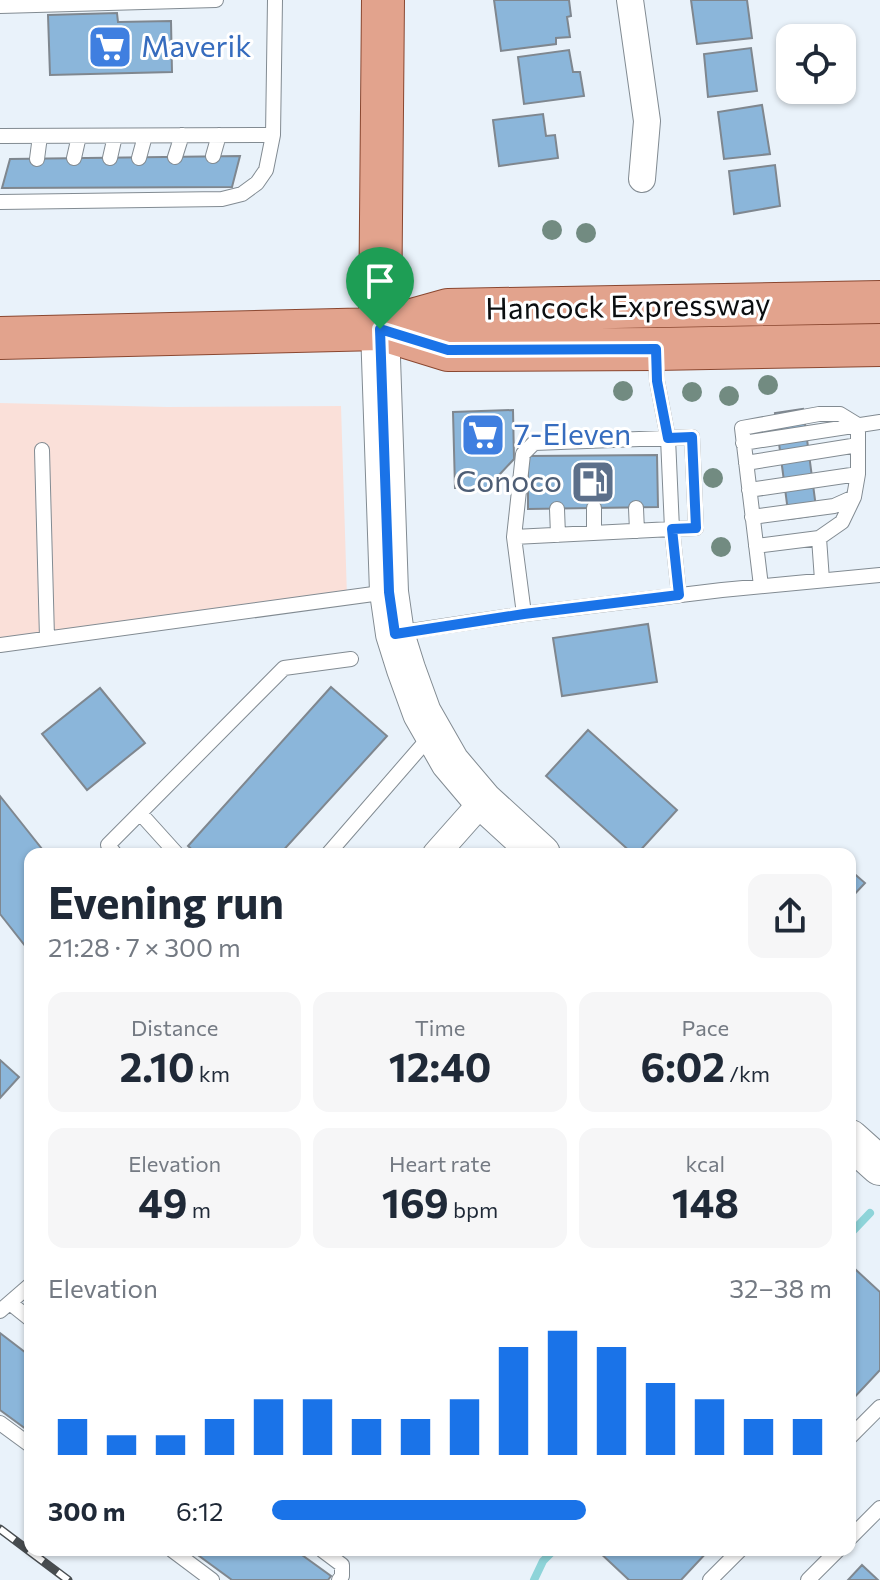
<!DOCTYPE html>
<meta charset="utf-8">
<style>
body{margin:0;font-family:Commissioner,sans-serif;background:#f6f6f7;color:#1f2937;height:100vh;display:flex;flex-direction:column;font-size:30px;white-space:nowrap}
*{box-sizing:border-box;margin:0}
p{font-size:26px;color:#747a83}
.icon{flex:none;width:44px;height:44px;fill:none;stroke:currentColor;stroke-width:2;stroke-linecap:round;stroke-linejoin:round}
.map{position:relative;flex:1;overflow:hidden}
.drawer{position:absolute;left:24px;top:848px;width:832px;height:708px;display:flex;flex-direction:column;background:#fff;border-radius:16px;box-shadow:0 2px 6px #0004}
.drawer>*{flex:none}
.fabs{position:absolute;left:776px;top:24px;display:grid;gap:16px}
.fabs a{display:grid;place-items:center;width:80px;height:80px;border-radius:16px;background:#fff;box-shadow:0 2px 6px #0004;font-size:40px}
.pin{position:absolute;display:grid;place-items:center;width:68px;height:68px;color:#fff;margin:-82px -34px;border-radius:50% 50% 50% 0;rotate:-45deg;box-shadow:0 0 8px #0007}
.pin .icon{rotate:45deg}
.round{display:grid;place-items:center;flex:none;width:84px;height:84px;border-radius:16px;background:#f6f6f7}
.headline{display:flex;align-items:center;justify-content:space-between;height:136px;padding:0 24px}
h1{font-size:44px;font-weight:700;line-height:60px}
.metrics{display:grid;grid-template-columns:repeat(3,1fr);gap:12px;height:136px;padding:8px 24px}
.metrics div{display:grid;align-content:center;border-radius:16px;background:#f6f6f7;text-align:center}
.metrics b{font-size:40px;font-weight:700}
.metrics small{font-size:22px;font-weight:400}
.metrics p{font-size:22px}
.chart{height:224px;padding:16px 24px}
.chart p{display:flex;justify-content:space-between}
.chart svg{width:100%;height:144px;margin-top:8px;stroke:#1a73e8;stroke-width:6}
ul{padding:0 24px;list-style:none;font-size:26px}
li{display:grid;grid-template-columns:128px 96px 1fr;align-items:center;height:60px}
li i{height:20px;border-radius:10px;background:#1a73e8}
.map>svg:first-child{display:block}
.commercial{fill:#fae0d9}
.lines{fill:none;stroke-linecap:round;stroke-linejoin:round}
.stream{stroke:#8ed4d9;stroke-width:8}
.building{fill:#8bb6da;stroke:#7f878f;stroke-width:2}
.service-casing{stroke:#828b92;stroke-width:16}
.minor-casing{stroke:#828b92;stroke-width:28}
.secondary-casing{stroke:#828b92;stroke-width:40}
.primary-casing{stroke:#8a4730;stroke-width:44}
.service{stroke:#fff;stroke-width:14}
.minor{stroke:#fff;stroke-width:26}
.secondary{stroke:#fff;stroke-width:38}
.primary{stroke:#e2a38d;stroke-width:42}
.rail-casing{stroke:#484d50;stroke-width:9}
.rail{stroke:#fff;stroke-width:6;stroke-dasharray:18;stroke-linecap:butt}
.tree{fill:#728b81}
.route-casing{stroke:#fff;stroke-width:16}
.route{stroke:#1a73e8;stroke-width:10}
.labels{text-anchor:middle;stroke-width:6;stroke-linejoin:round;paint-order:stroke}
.shop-label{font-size:30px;fill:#366cbe;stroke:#fff;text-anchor:start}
.street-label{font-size:30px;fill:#0b0e10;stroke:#fff}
.service-label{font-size:30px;fill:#4e5e75;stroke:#fff;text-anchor:end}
</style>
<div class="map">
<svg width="880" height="1580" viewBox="0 0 880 1580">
<rect width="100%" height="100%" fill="#e9f2fa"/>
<path class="commercial" d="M0 403 167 407 341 406 347 597 0 645Z"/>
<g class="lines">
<path class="stream" d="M850 1234 870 1213
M534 1580 543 1561 554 1550"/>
</g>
<path class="building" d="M494 0H569L571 16 567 17 570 37 556 38V44L501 51Z
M691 0H747L752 38 697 44Z
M117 13 118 22 171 21 172 72 50 75 48 15Z
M751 48 757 91 708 97 704 54Z
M569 50 573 72H580L584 96 524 104 518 57Z
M762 105 770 154 724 159 718 112Z
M543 114 546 136 555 135 558 158 499 166 493 120Z
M240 156 232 187 2 188 10 159Z
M775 165 780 206 734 214 729 171Z
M803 409 817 515 789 519 775 413Z
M513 410 514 459 487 488H455L453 412Z
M657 455 658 507 528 509V456Z
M648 624 657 682 562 696 553 638Z
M331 687 387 736 280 854H197L188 846Z
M100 688 145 743 87 790 42 734Z
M588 730 677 810 637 854H633L546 776Z
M0 796 46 854H30V952L0 914Z
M850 870 865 883 850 899Z
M0 1060 19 1077 0 1098Z
M855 1269 880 1292V1370L850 1402V1275Z
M0 1333 30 1356V1432L0 1410Z
M191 1550H295L331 1576 328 1580H232Z
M597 1550H709L681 1580H629Z
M862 1565 878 1580H848Z"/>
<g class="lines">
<g class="service-casing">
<path id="service" d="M0 6 216 0
M0 136 273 135
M213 156 219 135
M175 157 182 135
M74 158 79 136
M110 158 115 136
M139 158 145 136
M37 159 40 136
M0 202 222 199 242 194 257 183 266 170 273 135 275 0
M743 443 880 422
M42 450 47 638
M746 463 858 445
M749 490 858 474
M636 508 637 531
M557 509 558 535
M752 517 834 506 854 497
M594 533V508
M514 537 523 454 534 443 692 437 696 528 672 529 679 595
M819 538 822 580
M756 546 819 538 842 522 854 497 858 474V425
M761 586 742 428 819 414H840L858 425
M524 614 722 590 880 575
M398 633 524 614 514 537 672 529 668 438 657 381 656 354
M0 645 388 592
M140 813 177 854
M115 854 108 845 284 668 351 659
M328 854 433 733
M10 1303 30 1319
M0 1311 30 1285
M0 1423 30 1445
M850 1437 880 1407
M850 1538 880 1508
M172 1550 212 1580
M322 1550 342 1565V1576L339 1580
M710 1580 740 1550
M808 1580 838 1550"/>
</g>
<g class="minor-casing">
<path id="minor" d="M630 0 647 121 642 179
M436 854 483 801"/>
</g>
<g class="secondary-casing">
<path id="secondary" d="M380 329 389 592 395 634 406 669 422 713 450 762 483 801 541 854
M850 1139 880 1166"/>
</g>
<g class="primary-casing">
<path id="primary" d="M380 329 448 350 656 349 880 345
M380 329 383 0
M0 338 380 329 448 310 880 302"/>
</g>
<use href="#service" class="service"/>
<use href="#minor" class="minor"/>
<use href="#secondary" class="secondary"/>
<use href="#primary" class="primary"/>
<g class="rail-casing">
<path id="rail" d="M0 1529 68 1580"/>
</g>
<use href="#rail" class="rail"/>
</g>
<g class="tree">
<circle cx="552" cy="230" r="10"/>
<circle cx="586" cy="233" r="10"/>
<circle cx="768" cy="385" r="10"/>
<circle cx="623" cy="391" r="10"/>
<circle cx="692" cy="392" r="10"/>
<circle cx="729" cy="396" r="10"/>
<circle cx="713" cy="478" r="10"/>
<circle cx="721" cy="547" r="10"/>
</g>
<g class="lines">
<g class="route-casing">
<path id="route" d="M380 329 448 350 656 349 657 381 668 438 692 437 696 528 672 529 679 595 524 614 395 634 389 592Z"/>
</g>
<use href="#route" class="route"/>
</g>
<defs>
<g id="supermarket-square" transform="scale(2.3)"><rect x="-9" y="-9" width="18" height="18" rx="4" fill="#3f7fe0" stroke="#fff"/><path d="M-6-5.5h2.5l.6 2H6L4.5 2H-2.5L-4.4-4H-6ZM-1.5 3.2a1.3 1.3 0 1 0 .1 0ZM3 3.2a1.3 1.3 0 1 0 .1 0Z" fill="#fff"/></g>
<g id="fuel-square" transform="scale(2.3)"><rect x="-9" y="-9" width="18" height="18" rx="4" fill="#5c6f8a" stroke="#fff"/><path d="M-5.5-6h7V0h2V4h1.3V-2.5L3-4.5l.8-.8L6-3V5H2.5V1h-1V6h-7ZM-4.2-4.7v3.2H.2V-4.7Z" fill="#fff"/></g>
</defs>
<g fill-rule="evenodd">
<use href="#supermarket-square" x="110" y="47"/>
<use href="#supermarket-square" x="483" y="435"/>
<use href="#fuel-square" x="593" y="482"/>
</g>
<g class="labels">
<g class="shop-label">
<text x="141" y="57">Maverik</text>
<text x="514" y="445">7-Eleven</text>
</g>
<g class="street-label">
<text transform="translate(628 307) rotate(-1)" y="10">Hancock Expressway</text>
</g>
<g class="service-label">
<text x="562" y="492">Conoco</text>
</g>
</g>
</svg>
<div class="fabs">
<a><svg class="icon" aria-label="locate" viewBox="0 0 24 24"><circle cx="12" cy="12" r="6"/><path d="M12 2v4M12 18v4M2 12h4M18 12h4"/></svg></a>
</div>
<div class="pin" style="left:380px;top:329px;background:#1e9e55"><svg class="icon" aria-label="arrive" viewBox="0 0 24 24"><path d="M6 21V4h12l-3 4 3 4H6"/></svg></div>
<section class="drawer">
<div class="headline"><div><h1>Evening run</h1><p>21:28 · 7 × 300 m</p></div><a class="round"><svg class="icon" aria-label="share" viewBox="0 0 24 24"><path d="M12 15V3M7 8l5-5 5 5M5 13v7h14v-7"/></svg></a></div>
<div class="metrics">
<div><p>Distance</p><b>2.10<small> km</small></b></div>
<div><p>Time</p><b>12:40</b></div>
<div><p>Pace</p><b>6:02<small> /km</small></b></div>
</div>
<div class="metrics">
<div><p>Elevation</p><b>49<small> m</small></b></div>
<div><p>Heart rate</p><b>169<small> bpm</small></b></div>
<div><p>kcal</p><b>148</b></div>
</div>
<div class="chart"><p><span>Elevation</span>32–38 m</p>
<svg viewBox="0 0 160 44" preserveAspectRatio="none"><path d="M5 44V33M15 44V38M25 44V38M35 44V33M45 44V27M55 44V27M65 44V33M75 44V33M85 44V27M95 44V11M105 44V6M115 44V11M125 44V22M135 44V27M145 44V33M155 44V33"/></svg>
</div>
<ul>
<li><b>300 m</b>6:12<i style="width:56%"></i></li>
</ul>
</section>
</div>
